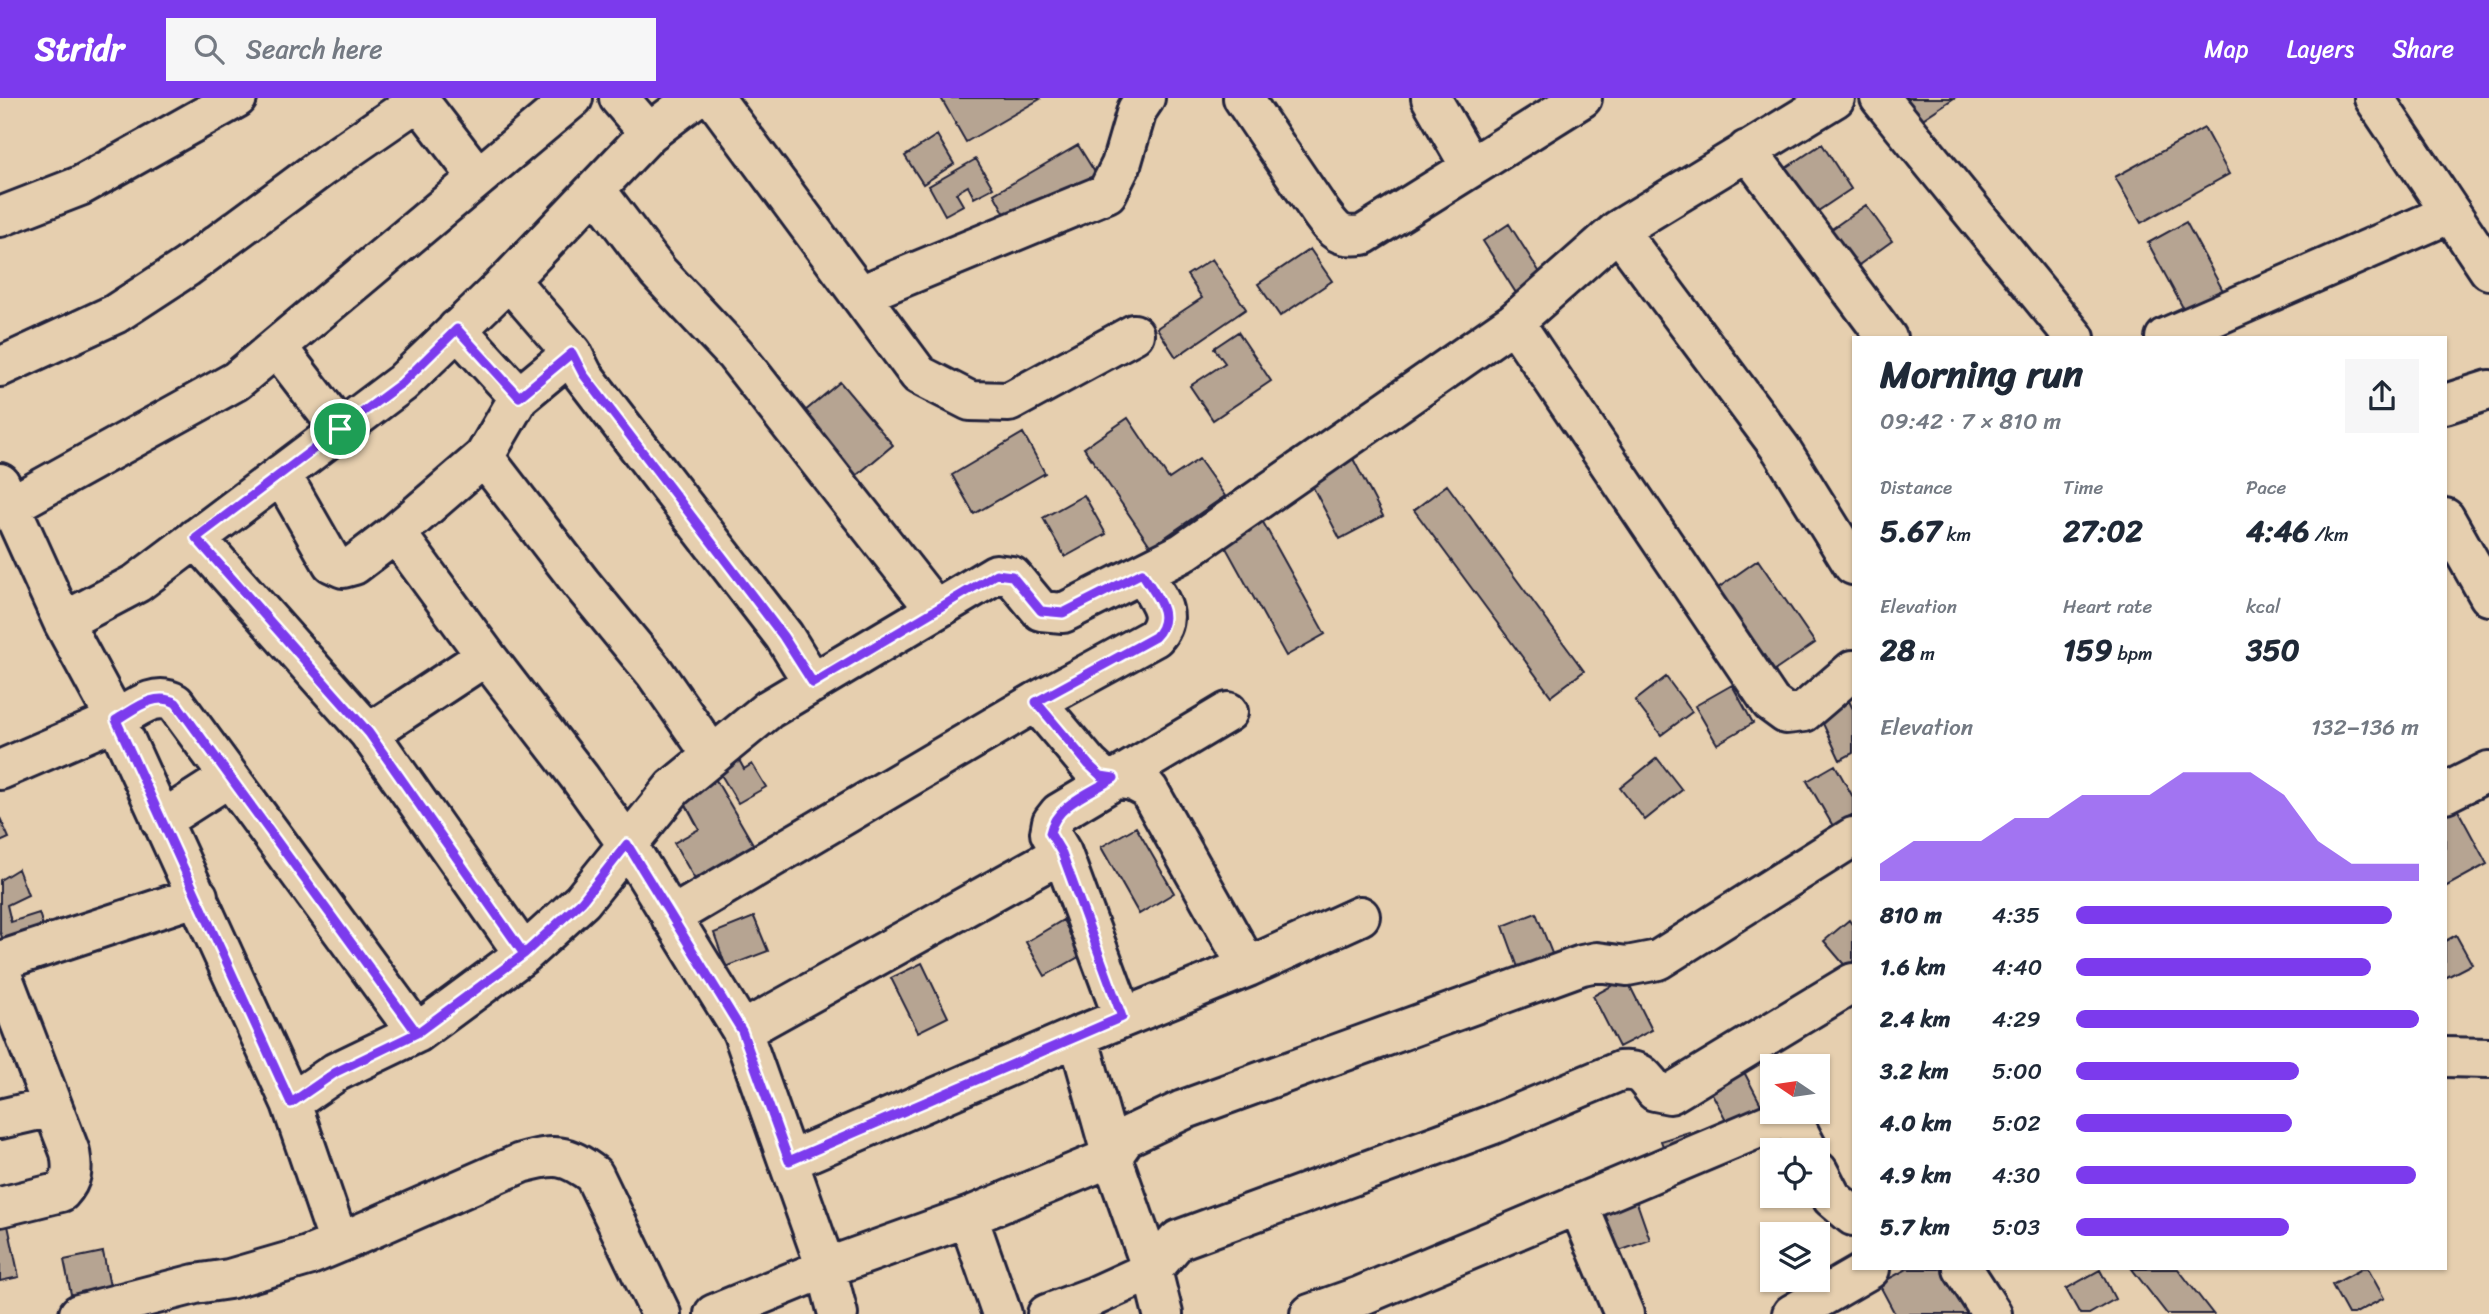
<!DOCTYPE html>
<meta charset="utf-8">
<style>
body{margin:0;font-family:Sriracha,sans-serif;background:#f6f6f7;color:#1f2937;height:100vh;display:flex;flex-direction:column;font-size:26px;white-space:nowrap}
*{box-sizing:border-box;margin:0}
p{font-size:23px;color:#747a83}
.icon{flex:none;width:38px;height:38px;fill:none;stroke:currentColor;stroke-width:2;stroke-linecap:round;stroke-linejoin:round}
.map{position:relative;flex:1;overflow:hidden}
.sheet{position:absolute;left:1852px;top:238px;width:595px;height:934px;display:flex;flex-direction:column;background:#fff;border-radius:0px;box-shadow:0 2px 5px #0004}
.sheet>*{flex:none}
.needle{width:46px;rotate:283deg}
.controls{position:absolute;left:1760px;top:956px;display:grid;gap:14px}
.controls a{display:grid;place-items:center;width:70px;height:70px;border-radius:0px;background:#fff;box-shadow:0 2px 5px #0004;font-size:35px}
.pin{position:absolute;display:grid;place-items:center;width:60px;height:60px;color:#fff;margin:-30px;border:4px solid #fff;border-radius:50%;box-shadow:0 2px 7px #0007}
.round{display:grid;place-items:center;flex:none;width:74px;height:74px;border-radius:0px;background:#f6f6f7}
.headline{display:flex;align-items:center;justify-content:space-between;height:119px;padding:0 28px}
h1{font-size:38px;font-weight:700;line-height:52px}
.stats{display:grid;grid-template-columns:repeat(3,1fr);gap:10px;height:119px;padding:7px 28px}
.stats div{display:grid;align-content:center}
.stats b{font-size:30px;font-weight:700}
.stats small{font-size:19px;font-weight:400}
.stats p{font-size:19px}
.chart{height:196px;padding:14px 28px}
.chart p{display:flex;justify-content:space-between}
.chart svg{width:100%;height:126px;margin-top:7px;fill:#7c3aed;opacity:.7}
ul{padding:0 28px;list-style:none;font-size:23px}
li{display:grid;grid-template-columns:112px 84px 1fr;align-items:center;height:52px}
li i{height:18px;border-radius:9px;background:#7c3aed}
header{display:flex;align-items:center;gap:42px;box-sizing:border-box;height:98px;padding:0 35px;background:#7c3aed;color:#fff}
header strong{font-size:33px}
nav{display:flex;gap:38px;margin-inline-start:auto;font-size:24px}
.search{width:490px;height:63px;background:#f6f6f7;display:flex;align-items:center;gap:18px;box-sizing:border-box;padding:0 24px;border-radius:0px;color:#747a83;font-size:26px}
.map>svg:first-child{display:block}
.building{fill:#b6a492;stroke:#22223b;stroke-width:2}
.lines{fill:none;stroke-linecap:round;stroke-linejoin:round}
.minor-casing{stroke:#22223b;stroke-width:44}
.minor{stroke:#e6cfaf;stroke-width:38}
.route-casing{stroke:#fff;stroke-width:14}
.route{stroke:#7c3aed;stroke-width:9}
</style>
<header>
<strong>Stridr</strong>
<div class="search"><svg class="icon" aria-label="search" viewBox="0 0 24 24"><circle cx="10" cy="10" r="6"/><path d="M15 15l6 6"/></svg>Search here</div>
<nav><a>Map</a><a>Layers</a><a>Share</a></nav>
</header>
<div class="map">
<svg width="2489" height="1216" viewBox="0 0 2489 1216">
<rect width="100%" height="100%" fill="#e6cfaf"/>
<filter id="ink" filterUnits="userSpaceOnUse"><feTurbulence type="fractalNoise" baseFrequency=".0143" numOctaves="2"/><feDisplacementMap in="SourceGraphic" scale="14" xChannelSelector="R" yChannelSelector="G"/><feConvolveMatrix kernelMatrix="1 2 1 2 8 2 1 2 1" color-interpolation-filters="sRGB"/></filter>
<g filter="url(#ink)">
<path class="building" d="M941 0H1039L1040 1 966 44Z
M1903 0H1954L1918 24Z
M2204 30 2229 76 2141 125 2115 79Z
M937 37 954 66 923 86 905 58Z
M1822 46 1851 91 1809 119 1780 74Z
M1078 47 1099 81 1013 131 994 96Z
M976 61 993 90 974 100 968 88 956 95 963 107 945 117 929 88Z
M1866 107 1892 143 1845 177 1819 140Z
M2186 124 2227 200 2189 221 2148 145Z
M1509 126 1544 181 1518 198 1483 143Z
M1310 151 1332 183 1280 218 1258 186Z
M1212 161 1246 211 1176 259 1157 230 1202 200 1187 177Z
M1238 234 1271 283 1213 322 1190 288 1225 265 1214 250Z
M840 284 893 347 851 382 798 319Z
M1128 320 1169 381 1199 361 1225 398 1151 449 1084 350Z
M1023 335 1045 375 974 416 952 377Z
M1350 355 1383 418 1340 441 1307 378Z
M1447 387 1584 573 1551 598 1414 412Z
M1084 397 1106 436 1065 459 1043 420Z
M1259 417 1325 536 1286 558 1220 439Z
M1758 462 1815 545 1764 580 1708 497Z
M1666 579 1692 614 1661 637 1635 603Z
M1732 587 1753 625 1717 646 1695 608Z
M1849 603 1853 611V655L1840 662 1819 617Z
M734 653 744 671 752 666 766 689 738 705 714 665Z
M1657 660 1682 692 1645 722 1620 690Z
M1835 667 1853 699V716L1833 728 1807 683Z
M713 677 760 758 701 792 674 745 699 731 680 696Z
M2454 705 2487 766 2445 789V711Z
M0 720 9 740 0 744Z
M1136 729 1174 795 1139 816 1101 749Z
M18 771 28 797 7 807 11 824 39 815 48 843 7 852 0 834V782Z
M1536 815 1553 858 1519 872 1503 828Z
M754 819 768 853 726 869 714 835Z
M1063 822 1082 857 1045 878 1026 844Z
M1849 822 1853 828V877L1824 843Z
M2456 837 2472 866 2445 880V843Z
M922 865 948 919 918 934 891 880Z
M1626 880 1652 932 1619 949 1593 898Z
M1742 970 1768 1020 1734 1037 1708 988Z
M1689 1034 1696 1054 1669 1064 1661 1043Z
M1635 1099 1650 1142 1608 1157 1593 1115Z
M6 1118 19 1179 0 1183V1120Z
M103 1154 112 1198 73 1206 64 1162Z
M1907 1171H1944L1969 1216H1895L1879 1186Z
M2132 1171H2178L2213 1216H2167Z
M2362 1171H2368L2384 1200 2354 1216H2348L2332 1187Z
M2100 1172 2115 1201 2089 1216H2080L2066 1191Z"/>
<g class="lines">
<g class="minor-casing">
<path id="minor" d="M417 0 477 78
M619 0 649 35
M714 0 919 277 970 303 1009 304 1134 236
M1243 0 1321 115C1335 134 1339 140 1363 137L1582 0
M1431 0 1470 68
M1880 0 2075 240
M2374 0 2489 172
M1747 52 1887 240
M596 92 658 174 735 256 935 511
M0 119 80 88 237 0
M1618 132 1781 351 1853 467
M509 182 572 255 583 277 784 538 813 585
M860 197 1107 95 1121 67 1137 12 1145 0
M1514 224 1771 605 1786 616 1804 614 1853 572
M457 231 519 299 572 255
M2165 240 2451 115
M277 249 340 331
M0 269 115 216 187 169 322 69 419 2
M2445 306 2489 292
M484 359 581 485 655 575 712 657
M281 376 332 465 343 470 354 467 396 435 484 359 519 299
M0 385 63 524 116 622C135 611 155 593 175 605L417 935
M10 408 236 283 573 0
M2445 420 2489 498
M396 435 486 558 580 680 627 746 742 933 826 1170 838 1216
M196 440 369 635 524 856
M63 524 137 485 402 285 509 182 649 35 695 0
M1036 604 1089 667 1101 678 1133 683 1148 691 1248 869
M369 635 486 558
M0 672 116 622 291 1005 339 1145 521 1065C555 1056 565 1055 594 1077L661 1216
M2445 695 2489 673
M161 723 228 680
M671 819 1036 604 1155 539C1176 516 1155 497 1142 475
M0 863 198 798
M0 872 70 1054C73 1071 73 1081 61 1094L0 1109
M1123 919 1062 755 1050 735 1052 724 1059 715 1228 614
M742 933 1062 755
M1078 938 1112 1059 1152 1172 1163 1216
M2445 959 2489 960
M291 1005 336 974 417 935 524 856 582 803 673 690 769 611 996 476 1012 478 1041 513 1063 515 1182 455 1514 224 1618 132 1835 0
M0 1021 52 1009
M789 1063 1078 938 1248 869 1360 818
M1818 1073 1832 1100 1853 1118
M1578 1106 1624 1216
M968 1119 1002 1216
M1963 1171 1992 1216
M79 1216 195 1186 229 1181 308 1158 339 1145
M714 1216 826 1170 968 1119 1112 1059 1126 1039 1183 1012 1582 867 1597 864 1627 868 1658 862 1853 739
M1047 1216 1095 1198 1152 1172 1178 1142 1491 1027 1620 973C1640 971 1644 978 1655 993L1670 996 1853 885
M1310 1216 1358 1199 1778 1022 1788 1021 1795 1027 1808 1052
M1792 1216 1870 1171"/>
</g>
<use href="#minor" class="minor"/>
</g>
</g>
<g class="lines" filter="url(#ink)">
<g class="route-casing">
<path id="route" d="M340 331 196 440 369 635 524 856 417 935 176 605C155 593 135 611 116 622L291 1005 336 974 417 935 524 856 582 803 627 746 742 933 789 1063 1122 919 1062 755 1050 735C1055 707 1092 694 1114 680L1101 678 1089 667 1036 604 1155 539C1176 517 1155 497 1142 475L1063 515 1041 513 1012 478 996 476 813 585 783 538 583 276 572 255 519 299 457 231 402 285 340 331"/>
</g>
<use href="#route" class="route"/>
</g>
</svg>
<div class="controls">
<a><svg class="needle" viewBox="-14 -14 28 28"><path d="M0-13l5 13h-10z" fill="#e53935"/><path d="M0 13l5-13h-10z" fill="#747a83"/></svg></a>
<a><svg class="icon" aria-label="locate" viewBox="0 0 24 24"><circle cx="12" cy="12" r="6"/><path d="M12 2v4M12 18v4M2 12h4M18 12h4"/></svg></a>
<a><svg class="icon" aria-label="layers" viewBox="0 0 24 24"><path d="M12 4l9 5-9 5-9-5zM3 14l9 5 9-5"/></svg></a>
</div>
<div class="pin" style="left:340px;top:331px;background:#1e9e55"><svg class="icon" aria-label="arrive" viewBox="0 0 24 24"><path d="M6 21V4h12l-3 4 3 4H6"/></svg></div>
<section class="sheet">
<div class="headline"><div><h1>Morning run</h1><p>09:42 · 7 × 810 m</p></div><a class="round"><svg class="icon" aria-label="share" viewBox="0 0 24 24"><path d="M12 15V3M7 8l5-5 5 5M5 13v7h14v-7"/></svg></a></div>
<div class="stats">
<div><p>Distance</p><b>5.67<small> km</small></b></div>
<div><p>Time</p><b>27:02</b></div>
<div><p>Pace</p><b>4:46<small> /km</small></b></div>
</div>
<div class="stats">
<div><p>Elevation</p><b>28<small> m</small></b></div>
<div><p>Heart rate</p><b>159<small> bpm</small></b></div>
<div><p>kcal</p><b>350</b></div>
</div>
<div class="chart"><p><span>Elevation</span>132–136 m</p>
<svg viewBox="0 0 160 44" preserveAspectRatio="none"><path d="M0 44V38L10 30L20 30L30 30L40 22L50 22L60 14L70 14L80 14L90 6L100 6L110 6L120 14L130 30L140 38L150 38L160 38V44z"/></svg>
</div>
<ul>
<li><b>810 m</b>4:35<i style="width:92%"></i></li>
<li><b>1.6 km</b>4:40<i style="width:86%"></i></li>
<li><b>2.4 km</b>4:29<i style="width:100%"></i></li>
<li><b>3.2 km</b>5:00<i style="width:65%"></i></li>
<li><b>4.0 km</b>5:02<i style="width:63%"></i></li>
<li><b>4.9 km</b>4:30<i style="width:99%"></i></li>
<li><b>5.7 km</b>5:03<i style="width:62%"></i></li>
</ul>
</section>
</div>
